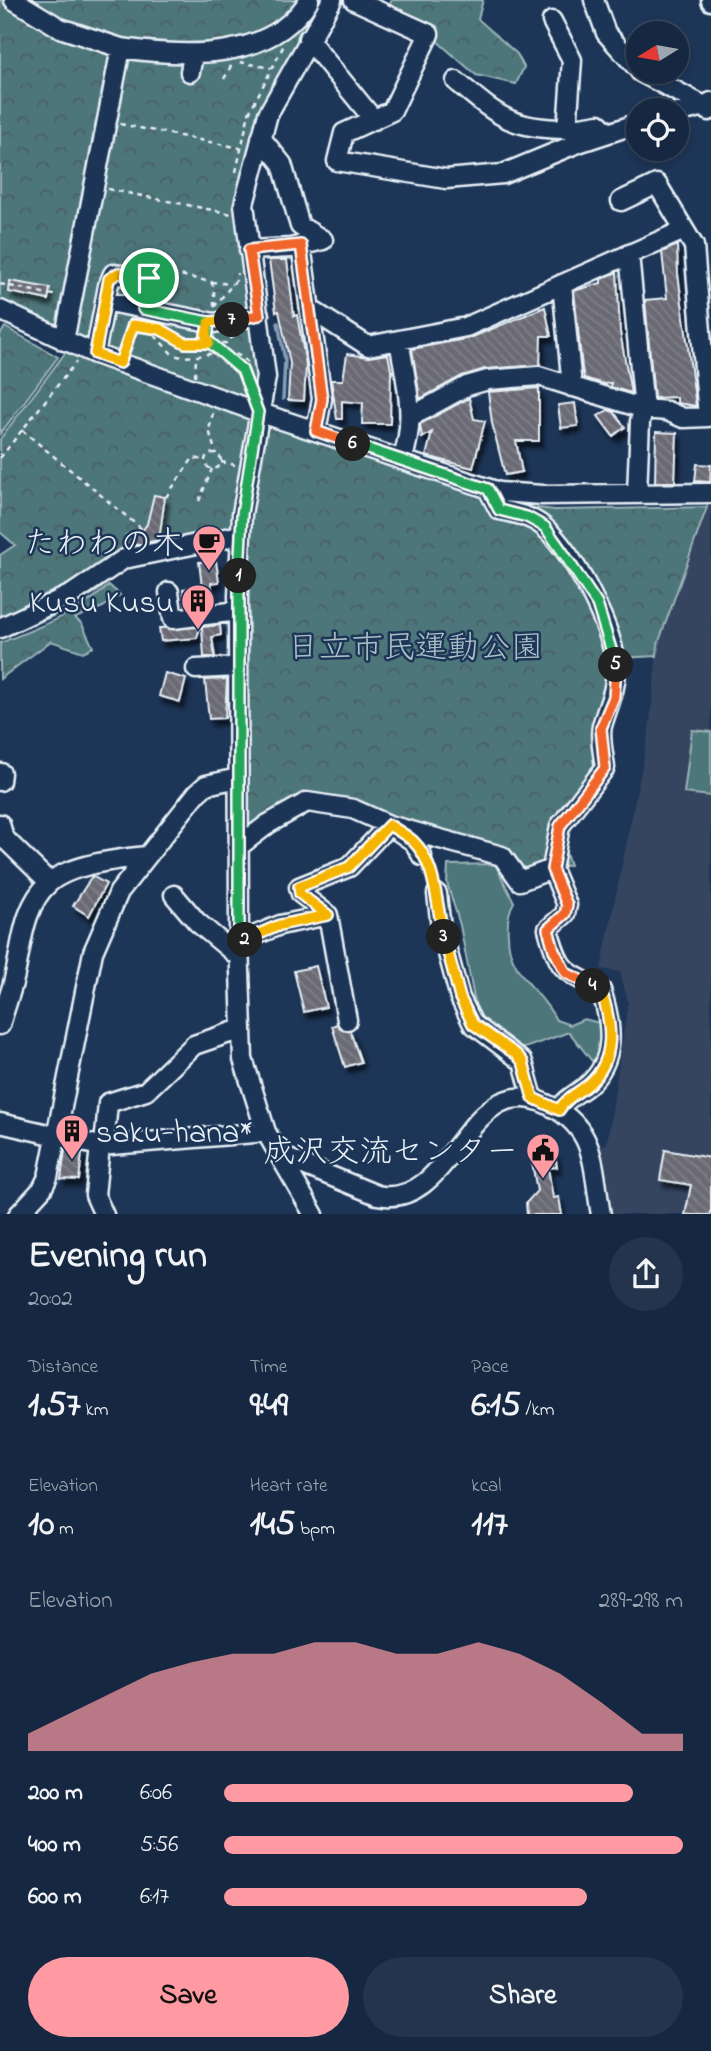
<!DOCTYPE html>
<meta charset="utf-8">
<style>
body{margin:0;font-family:"Indie Flower","Klee One",sans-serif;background:#23344c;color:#f1f3f6;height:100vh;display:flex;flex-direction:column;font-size:26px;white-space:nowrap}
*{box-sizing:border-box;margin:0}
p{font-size:23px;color:#9ea6b1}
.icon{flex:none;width:38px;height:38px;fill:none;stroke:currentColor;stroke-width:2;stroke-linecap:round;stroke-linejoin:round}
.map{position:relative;height:1214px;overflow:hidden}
.drawer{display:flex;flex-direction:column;background:#162841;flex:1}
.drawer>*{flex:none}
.needle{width:46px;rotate:259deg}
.controls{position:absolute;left:626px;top:21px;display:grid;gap:14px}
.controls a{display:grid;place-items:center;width:63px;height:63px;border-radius:50%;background:#162841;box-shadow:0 4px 10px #0003,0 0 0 2px #35445a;font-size:35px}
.pin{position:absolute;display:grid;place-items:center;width:60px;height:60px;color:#fff;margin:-30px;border:4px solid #fff;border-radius:50%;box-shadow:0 2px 7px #0007}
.km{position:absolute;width:35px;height:35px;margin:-18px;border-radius:50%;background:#222;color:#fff;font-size:19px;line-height:35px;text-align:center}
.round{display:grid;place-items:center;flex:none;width:74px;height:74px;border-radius:37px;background:#23344c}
.summary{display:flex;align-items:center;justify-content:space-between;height:119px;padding:0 28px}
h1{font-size:38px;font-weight:800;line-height:52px}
.stats{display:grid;grid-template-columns:repeat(3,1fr);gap:10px;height:119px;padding:7px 28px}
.stats div{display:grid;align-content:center}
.stats b{font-size:35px;font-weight:800}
.stats small{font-size:19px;font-weight:400}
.stats p{font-size:19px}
.chart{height:196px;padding:14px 28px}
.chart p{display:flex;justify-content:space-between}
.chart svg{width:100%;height:126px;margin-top:7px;fill:#ff9aa2;opacity:.7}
.cta{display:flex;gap:14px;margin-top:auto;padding:14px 28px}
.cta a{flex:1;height:80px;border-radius:42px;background:#ff9aa2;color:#111;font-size:28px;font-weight:800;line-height:80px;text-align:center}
.cta a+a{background:#23344c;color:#f1f3f6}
ul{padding:0 28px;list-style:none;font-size:23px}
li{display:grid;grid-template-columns:112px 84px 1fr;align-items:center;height:52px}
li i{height:18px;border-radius:9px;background:#ff9aa2}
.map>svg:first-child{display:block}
.built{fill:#344560}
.grass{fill:#4e767a;stroke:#9bb4b9;stroke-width:2}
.forest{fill:url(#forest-crowns);stroke:#9bb4b9;stroke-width:2}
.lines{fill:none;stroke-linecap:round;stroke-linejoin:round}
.stream{stroke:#869fb7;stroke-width:3.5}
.building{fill:url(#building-back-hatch);stroke:#e8f1f8;stroke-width:2;filter:url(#shadow)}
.minor-casing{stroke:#e8f1f8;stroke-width:23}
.path{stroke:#e8f1f8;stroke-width:2.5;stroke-dasharray:5 5;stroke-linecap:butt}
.minor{stroke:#1d3557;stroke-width:18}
.split-1-casing{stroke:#fff;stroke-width:14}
.split-2-casing{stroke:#fff;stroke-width:14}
.split-3-casing{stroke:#fff;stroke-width:14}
.split-4-casing{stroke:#fff;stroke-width:14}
.split-5-casing{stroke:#fff;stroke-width:14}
.split-6-casing{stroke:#fff;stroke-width:14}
.split-7-casing{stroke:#fff;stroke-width:14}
.split-8-casing{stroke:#fff;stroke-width:14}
.split-1{stroke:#22a559;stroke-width:9}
.split-2{stroke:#22a559;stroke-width:9}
.split-3{stroke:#f5b400;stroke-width:9}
.split-4{stroke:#f5b400;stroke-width:9}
.split-5{stroke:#f0652b;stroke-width:9}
.split-6{stroke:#22a559;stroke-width:9}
.split-7{stroke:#f0652b;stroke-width:9}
.split-8{stroke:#f5b400;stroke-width:9}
.labels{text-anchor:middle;stroke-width:5;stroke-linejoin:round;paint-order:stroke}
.poi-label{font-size:32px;fill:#e8f1f8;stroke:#1d3557;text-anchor:end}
.park-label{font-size:32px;fill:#aac0c6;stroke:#1d3557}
</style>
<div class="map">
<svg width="711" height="1215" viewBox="0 0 711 1215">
<defs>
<pattern id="forest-crowns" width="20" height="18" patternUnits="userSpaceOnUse" patternTransform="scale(1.75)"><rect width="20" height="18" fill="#4e767a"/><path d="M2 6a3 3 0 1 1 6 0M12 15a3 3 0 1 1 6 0" fill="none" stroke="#4a5f62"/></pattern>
<pattern id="building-back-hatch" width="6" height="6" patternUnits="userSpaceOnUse" patternTransform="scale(1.75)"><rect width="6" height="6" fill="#6b6a74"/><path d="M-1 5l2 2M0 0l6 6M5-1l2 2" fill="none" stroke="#808089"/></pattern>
<filter id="shadow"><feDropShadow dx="3.5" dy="6" stdDeviation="2" flood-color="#0009"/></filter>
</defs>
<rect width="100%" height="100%" fill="#1d3557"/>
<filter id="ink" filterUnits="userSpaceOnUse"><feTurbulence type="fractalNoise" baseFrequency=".0143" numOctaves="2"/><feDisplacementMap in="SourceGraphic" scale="14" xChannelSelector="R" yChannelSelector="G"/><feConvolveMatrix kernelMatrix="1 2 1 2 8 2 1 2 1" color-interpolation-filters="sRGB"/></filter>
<g filter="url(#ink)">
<path class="built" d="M708 506H711V1214H608L595 1147 607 1144 628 1002 620 972 601 969 649 731 658 644 684 560Z"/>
<path class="grass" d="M692 730 711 732V796L684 793Z
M495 864 514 902C508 912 507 923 508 935 508 974 540 988 556 1020L570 1025 584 1019 600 1023 605 1046 600 1059 592 1061 569 1032 522 1049 495 1036 476 1009 460 925 447 883 448 865Z"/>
<path class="forest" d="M0 0H332L300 53 244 204 266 361 258 412 499 492 520 506 555 510 707 507 658 644 657 656 621 658 596 794 559 833 570 865 552 869 550 875 518 891 500 859 323 804 238 844 240 546 132 561 98 591 51 617 0 639V555L15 545 0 532V439L71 345 0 310Z
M392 0H483L478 19 517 54 524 67 516 84 476 75 429 34 384 12Z
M5 327 58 357 0 434V335Z
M109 585 120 595 103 607 75 618 82 624 93 647 83 652 51 641 0 679V643C37 628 80 613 109 585Z"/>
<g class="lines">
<path class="stream" d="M246 163 250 147
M278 323 285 360 283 399"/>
</g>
<path class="building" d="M677 245 678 274 696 406 677 403V397L654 398 645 300 667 298 662 252Z
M269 260H287L294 316 297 315 306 365 304 401 288 400 290 363 279 311 276 312Z
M617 272 620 332 631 393 611 387V383L604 384 584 378 582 368 574 291 601 283V279Z
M10 281 50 288 48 300 9 292Z
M545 307 551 336H541L540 365 485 369 462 376 420 399 412 349 470 338Z
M347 354 369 357 388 354 391 370 390 424H362L363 403 342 401V419H337L331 380H343Z
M539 388V441H516L522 472 505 475 492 423 488 392Z
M469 398 474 419 485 421 473 468 426 456 432 432 422 438 420 424Z
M575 403 578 426 561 428 558 405Z
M608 410 614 412 625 427 613 436 598 416Z
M656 432 677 433 675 482H655Z
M697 464 711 465 710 482 695 481Z
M154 495 165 497 159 540 126 547V535L143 530 147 524Z
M216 561 219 582 211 583 214 602 186 606 183 589 202 587 199 562Z
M220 625 221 635 212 637 215 657H204L202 627Z
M200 627 197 638 161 641 159 628Z
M165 673 186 679 180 702 159 696Z
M227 679 225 718 209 719 205 680Z
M92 876 106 884 89 916 73 906Z
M316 966 326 1007 304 1012 294 971Z
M337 1024 343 1030 350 1031 361 1062 345 1067 332 1026Z
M65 1150 82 1153 79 1180 61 1179Z
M665 1150 711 1158V1215H685L691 1185 660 1180Z
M555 1153 557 1167 548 1168 553 1198 559 1197 562 1215H527L526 1203 537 1191 531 1157Z"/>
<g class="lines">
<g class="minor-casing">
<path id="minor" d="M14 0 60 28 121 48
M354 0 429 34 392 111 344 133 337 161 446 179 503 174 578 143 639 123
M594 0 606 33 639 70
M711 0V1
M552 21 572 60 567 129 599 124 608 133
M308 39 374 120
M190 72 193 55
M640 72 704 106 711 102
M456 81C498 116 511 129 567 129
M677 113 704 106 709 111
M301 245 322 399 316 431
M249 250 291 248 323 240 300 226 282 164 261 138
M629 254 644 409 640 421 637 493
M562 284 572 387
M105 301 214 323 259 315
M310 309 368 346 466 327 684 230
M0 310 95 354 258 412 499 492 543 495 711 493
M399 340C406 383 417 418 402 460
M64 341 121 48C183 57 271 62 309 0
M95 354 108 286 113 274 150 278 143 308
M412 416 467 386 488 380 539 376 644 409 667 411 683 418 708 417 694 246 657 184 621 201
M488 489 499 510C515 513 531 516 544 527 573 551 615 631 616 669 616 691 608 705 602 726 599 738 604 756 605 768L560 826 552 869 567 905 565 914 548 929C560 974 564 970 601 990 612 1024 617 1060 588 1085 577 1094 566 1098 559 1110
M169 592 173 619 238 611
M0 628 72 594 124 559 240 535
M196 669 238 667
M0 781 1 773
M0 824 4 838 49 882
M238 847 268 824 307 802 353 809 389 825 502 856 520 881 552 869
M437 894 441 928 460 998 473 1024 523 1062 533 1098
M174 895 197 922 239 957
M328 915 347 1020
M239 942 280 925 328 915 301 894 299 887 349 867 389 825 414 842 422 856
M0 1025C4 1011 9 997 13 983 22 950 21 908 49 883 70 864 120 859 147 856
M0 1123 100 1146 266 1132
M100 1146 95 1195 104 1215
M104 1146 108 1103 146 1091 194 1045 241 1029
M279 1155 377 1195C454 1211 466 1069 544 1103 597 1126 592 1164 601 1215
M18 1215 42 1189 48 1177 93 952 119 892 197 793 206 785 238 778
M314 1215 266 1132 243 1059 239 942 238 596 242 514 266 377 244 204 268 114 332 0"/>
</g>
<path class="path" d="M240 62 271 68
M224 79 232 64
M120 124 240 148
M236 172 249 113 284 45
M108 189 232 214
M162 271 211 282 214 288V308
M211 282 232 284
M0 284 58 296
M214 307 236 280 237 273
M148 328 173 355C204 363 227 339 249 364
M207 337 210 344 242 370 249 390
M123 350 129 330 136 324 160 329 185 343H226L235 335
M195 376 196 359
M213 413 209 430 216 454
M22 430 143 530
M205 461a8 8 0 1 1 16 0a8 8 0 1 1-16 0Z
M0 458 76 362
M221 462 235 465
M166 497 193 458 205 460
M199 501 212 469"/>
<use href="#minor" class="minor"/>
</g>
</g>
<g class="lines" filter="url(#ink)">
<g class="split-1-casing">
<path id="split-1" d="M149 278 143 309 209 322 207 340 242 370 258 412 242 514 239 576"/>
</g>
<g class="split-2-casing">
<path id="split-2" d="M239 576V942L245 940"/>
</g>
<g class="split-3-casing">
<path id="split-3" d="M245 940 280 925 328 915 300 894 299 887 349 867 389 825C397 830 406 835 413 841 437 864 436 907 444 937"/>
</g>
<g class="split-4-casing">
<path id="split-4" d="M444 937 460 998 473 1024 517 1055 523 1062 533 1098 559 1110C567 1097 578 1093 589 1084 617 1059 612 1024 601 990L593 986"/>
</g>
<g class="split-5-casing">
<path id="split-5" d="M593 986 566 973 554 950 548 929 565 914 567 905 552 869 560 826 605 768 601 728 614 697 616 665"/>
</g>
<g class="split-6-casing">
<path id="split-6" d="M353 444 488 489 499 510 527 517 545 527 562 551 597 604 616 665"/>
</g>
<g class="split-7-casing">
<path id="split-7" d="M232 320 259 315 249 250 301 245 322 399 316 431 353 444"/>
</g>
<g class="split-8-casing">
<path id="split-8" d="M149 278 118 273 109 279 95 354 120 363 133 325 160 329 185 343H209L206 334 209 322 232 320"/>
</g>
<use href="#split-1" class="split-1"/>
<use href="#split-2" class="split-2"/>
<use href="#split-3" class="split-3"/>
<use href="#split-4" class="split-4"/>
<use href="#split-5" class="split-5"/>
<use href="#split-6" class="split-6"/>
<use href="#split-7" class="split-7"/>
<use href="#split-8" class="split-8"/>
</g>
<defs>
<g id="cafe-pin" transform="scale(1.75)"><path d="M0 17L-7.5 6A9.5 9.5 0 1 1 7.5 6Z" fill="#ff9aa2" stroke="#1d3557"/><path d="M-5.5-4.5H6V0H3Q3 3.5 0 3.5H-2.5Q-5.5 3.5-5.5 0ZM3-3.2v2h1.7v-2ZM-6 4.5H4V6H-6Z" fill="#111"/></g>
<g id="building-pin" transform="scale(1.75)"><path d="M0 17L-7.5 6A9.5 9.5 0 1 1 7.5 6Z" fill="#ff9aa2" stroke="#1d3557"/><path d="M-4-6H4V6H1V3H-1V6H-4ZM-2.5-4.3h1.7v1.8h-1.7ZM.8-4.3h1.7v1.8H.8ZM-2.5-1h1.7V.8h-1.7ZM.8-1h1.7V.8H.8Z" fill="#111"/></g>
<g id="civic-pin" transform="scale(1.75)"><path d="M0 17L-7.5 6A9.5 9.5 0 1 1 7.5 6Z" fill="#ff9aa2" stroke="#1d3557"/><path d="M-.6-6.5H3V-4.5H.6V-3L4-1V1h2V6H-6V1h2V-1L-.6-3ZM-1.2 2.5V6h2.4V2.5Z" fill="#111"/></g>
</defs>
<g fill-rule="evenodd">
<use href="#cafe-pin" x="209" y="542"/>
<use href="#building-pin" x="198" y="601"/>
<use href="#building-pin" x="72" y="1131"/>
<use href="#civic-pin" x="543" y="1150"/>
</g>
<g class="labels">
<g class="poi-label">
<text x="184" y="553">たわわの木</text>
<text x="174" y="612">Kusu Kusu</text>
<text x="96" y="1142" text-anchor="start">saku-hana*</text>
<text x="518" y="1161">成沢交流センター</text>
</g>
<g class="park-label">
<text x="415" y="657">日立市民運動公園</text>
</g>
</g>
</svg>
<div class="controls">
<a><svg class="needle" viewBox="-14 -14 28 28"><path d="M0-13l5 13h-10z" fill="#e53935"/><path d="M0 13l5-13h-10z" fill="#9ea6b1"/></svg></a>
<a><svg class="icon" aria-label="locate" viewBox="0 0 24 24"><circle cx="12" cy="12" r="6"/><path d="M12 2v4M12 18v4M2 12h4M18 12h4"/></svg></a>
</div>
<div class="pin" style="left:149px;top:278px;background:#1e9e55"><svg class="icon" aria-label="arrive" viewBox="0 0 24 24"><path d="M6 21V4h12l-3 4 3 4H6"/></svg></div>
<b class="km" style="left:239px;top:576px">1</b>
<b class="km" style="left:245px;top:940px">2</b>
<b class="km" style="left:444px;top:937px">3</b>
<b class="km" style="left:593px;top:986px">4</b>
<b class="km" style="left:616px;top:665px">5</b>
<b class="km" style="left:353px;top:444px">6</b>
<b class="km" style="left:232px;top:320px">7</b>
</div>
<section class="drawer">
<div class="summary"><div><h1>Evening run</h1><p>20:02</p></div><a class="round"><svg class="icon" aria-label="share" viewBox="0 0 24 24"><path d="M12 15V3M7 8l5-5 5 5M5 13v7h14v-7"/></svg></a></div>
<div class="stats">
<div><p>Distance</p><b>1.57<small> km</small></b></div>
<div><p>Time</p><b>9:49</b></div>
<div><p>Pace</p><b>6:15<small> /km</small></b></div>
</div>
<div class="stats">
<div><p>Elevation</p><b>10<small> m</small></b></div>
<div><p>Heart rate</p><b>145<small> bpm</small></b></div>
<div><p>kcal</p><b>117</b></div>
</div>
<div class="chart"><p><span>Elevation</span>289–298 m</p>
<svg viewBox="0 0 160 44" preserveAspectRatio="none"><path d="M0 44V38L10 31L20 24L30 17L40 13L50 10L60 10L70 6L80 6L90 10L100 10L110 6L120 10L130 17L140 27L150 38L160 38V44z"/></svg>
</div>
<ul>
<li><b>200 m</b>6:06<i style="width:89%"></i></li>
<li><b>400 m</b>5:56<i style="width:100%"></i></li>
<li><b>600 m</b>6:17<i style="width:79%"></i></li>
</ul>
<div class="cta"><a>Save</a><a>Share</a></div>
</section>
